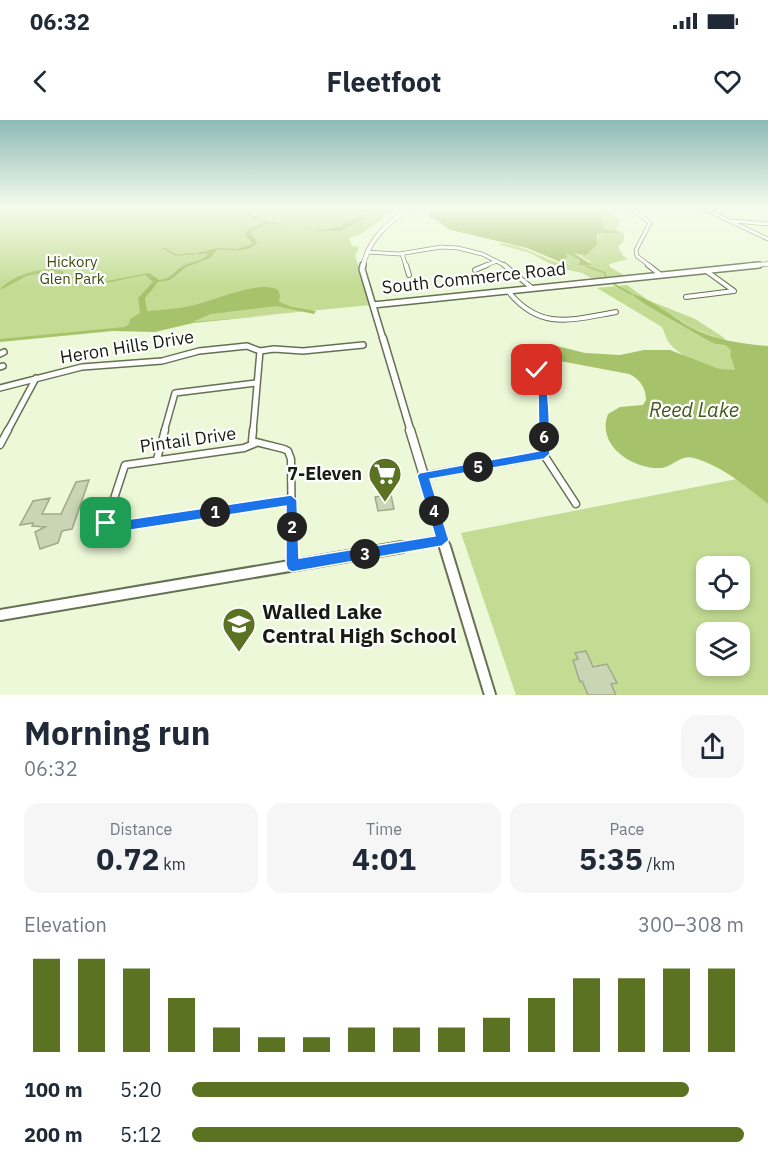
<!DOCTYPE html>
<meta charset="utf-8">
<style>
body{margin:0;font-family:"IBM Plex Sans",sans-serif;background:#f6f6f7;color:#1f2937;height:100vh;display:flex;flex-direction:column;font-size:22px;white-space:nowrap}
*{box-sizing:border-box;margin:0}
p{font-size:20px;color:#747a83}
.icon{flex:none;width:33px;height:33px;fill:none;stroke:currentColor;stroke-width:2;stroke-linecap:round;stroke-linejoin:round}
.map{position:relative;height:575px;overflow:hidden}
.panel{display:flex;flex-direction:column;background:#fff;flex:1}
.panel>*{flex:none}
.fabs{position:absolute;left:696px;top:436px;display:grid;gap:12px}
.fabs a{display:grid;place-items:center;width:54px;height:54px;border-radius:12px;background:#fff;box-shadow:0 3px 9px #0003;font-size:30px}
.pin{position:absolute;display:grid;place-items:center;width:51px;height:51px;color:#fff;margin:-26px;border-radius:12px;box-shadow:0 3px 9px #0006}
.km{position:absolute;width:30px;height:30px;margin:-15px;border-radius:50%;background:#222;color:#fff;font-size:16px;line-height:30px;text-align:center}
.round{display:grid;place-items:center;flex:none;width:63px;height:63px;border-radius:18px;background:#f6f6f7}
.overview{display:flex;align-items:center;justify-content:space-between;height:102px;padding:0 24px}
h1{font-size:33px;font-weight:700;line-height:45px}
.stats{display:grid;grid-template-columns:repeat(3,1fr);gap:9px;height:102px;padding:6px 24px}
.stats div{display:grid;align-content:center;border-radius:15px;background:#f6f6f7;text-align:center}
.stats b{font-size:30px;font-weight:700}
.stats small{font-size:16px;font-weight:400}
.stats p{font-size:16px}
.chart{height:168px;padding:12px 24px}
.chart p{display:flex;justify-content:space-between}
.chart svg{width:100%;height:108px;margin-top:6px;stroke:#5c7223;stroke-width:6}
ul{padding:0 24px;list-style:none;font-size:20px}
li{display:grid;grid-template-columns:96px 72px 1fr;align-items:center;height:45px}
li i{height:15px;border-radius:8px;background:#5c7223}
.status{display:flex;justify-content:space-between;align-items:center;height:42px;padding:0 30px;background:#fff;direction:ltr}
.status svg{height:16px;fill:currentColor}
header{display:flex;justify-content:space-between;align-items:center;height:78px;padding:0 24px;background:#fff;font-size:27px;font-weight:700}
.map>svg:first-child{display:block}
.green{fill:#c3db93;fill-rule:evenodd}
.water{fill:#a6c26b}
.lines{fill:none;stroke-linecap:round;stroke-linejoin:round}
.stream{stroke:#a6c26b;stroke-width:1.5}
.building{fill:#c9d5b4;stroke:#9faa8a;stroke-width:1.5}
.minor-far4-casing{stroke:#667153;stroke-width:4.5}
.minor-far3-casing{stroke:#667153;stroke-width:6}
.minor-far2-casing{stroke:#667153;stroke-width:8}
.minor-far1-casing{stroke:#667153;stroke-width:9}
.minor-casing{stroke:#667153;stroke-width:11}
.tertiary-far4-casing{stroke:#667153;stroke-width:5}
.tertiary-far3-casing{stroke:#667153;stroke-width:8}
.tertiary-far2-casing{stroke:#667153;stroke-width:9}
.tertiary-far1-casing{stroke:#667153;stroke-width:11}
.tertiary-casing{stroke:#667153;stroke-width:14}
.minor-far4{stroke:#fff;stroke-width:3}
.minor-far3{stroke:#fff;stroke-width:4}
.minor-far2{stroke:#fff;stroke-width:5}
.minor-far1{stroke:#fff;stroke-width:6}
.minor{stroke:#fff;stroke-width:8}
.tertiary-far4{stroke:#fff;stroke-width:4}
.tertiary-far3{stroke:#fff;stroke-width:5}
.tertiary-far2{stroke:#fff;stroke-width:6}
.tertiary-far1{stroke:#fff;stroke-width:8}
.tertiary{stroke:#fff;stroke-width:10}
.route{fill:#1a73e8;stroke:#fff;stroke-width:1.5}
.labels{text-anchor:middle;stroke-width:4.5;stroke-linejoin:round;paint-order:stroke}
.far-park-label{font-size:15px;fill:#3d4e0e;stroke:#fff}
.street-label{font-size:18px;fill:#181c10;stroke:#fff}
.poi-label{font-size:18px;font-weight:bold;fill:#181c10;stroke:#fff;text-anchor:end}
.water-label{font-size:20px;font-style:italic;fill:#455719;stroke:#fff}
.near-poi-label{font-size:21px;font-weight:bold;fill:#181c10;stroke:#fff;text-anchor:start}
</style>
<div class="status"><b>06:32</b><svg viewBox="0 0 49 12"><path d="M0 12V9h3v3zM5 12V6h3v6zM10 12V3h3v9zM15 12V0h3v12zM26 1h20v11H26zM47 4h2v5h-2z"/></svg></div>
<header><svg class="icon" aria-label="back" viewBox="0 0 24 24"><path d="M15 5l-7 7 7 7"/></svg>Fleetfoot<svg class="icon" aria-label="heart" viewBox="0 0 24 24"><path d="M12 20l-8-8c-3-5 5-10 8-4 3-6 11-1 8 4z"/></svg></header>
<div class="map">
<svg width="768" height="575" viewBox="0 0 768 575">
<rect width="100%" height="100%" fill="#ecf8d7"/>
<path class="green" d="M0 88H398L359 115 349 118 352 126 359 127 355 136 371 185 0 221Z
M595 88H604L620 100 616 109 624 114V121L618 126 623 136 628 139 609 144 610 147 627 157 595 160 582 153 556 147 530 133 497 124C523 121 547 144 571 145L563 141 565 133H568L580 140 581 142 578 144 591 142 574 132 586 134 597 125 598 114 611 112C602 107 600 97 593 90Z
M627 165 648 180 695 199 723 217 726 221 692 208 656 185 631 175C657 192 684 208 712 222 720 227 725 223 731 230L730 235 735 250C715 253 683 239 670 224 666 219 665 213 662 207L597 168Z
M768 353V575H516L461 413ZM706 447H740V480H706ZM706 513H740V546H706Z"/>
<path class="water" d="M262 88 250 94C264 103 313 112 329 109 343 107 356 96 369 94L367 98 340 111H319L268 103 250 112 257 123C247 134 231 129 217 130L210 138 186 147 170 160 158 162 145 178 147 191C161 190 176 189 190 186 211 182 259 159 278 170L280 176 279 182 292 187 316 191 314 194 276 186 211 194 192 202 285 194 193 203 155 212 113 211 0 222V219L125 207 129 204 130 199 140 193 138 178 153 162 145 155 106 163 68 158 49 152 27 156 0 170C11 155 45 145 63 151L66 156 107 161 149 153 159 160C170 160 174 151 183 146 191 141 202 142 208 134H193L218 128 237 129 250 125 252 122 246 116V112L265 101 251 98 248 94Z
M430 88H595L594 90 599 95 605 109 621 113H600L597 115V125L586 135 574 133 592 145H579L580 140 566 133 567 137 563 141 572 147 527 128 451 110C443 106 437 99 429 97Z
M632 174C654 180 671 196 690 207 715 220 741 224 768 226V384C746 366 722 346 694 338 679 334 673 348 660 348 632 349 596 325 608 294L620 287 643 285 646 280C646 268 640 259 629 254L560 241 553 232V225L585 233 620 235 644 230H670L719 249 735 250 730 235 731 230C724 222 720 227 711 222 699 215 634 180 632 174Z"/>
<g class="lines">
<path class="stream" d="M163 128 176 135 193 134
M586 146 605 153 606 158
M612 163 631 174"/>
</g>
<path class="building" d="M89 360 72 409 62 411 58 423 40 429 35 412 45 407 32 406 33 403 20 405 33 381 50 378 42 394H61L76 362Z
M391 375 394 389 378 391 375 377Z
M586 531 593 547 607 544 617 563 611 564 616 575H588L582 561 580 562 573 540 578 539 575 533Z"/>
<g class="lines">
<g class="minor-far4-casing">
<path id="minor-far4" d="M631 88 650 103 636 130 637 136 650 146
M702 88 768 119
M734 101 768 104
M367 132 399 134 441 127 458 128 482 134 506 146
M402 134 406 146
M484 146 497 141"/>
</g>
<g class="minor-far3-casing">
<path id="minor-far3" d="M406 145 409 155
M504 145 532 168
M648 145 661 155
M475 150 487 145
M508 171C540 211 571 200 616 192
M686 177 734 171 705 150"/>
</g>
<g class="minor-far2-casing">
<path id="minor-far2" d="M0 234 4 232
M0 247 3 246
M537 250 542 265 543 312
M0 268 82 247 162 241 199 231 247 226 260 231
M7 312 36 258
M164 312 175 273 256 263
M253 312 260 231 274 229 303 231 363 225"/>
</g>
<g class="minor-far1-casing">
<path id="minor-far1" d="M253 310 252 321 284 329 288 331 291 339 292 428
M543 310 544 335 576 384
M256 323 244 328 125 345 106 403 109 407H119L291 380
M0 325 8 310
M157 339 165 310
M423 356 544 335"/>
</g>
<g class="minor-casing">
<path id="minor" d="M292 427V445"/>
</g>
<g class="tertiary-far4-casing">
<path id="tertiary-far4" d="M363 146C369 119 387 103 410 88
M745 146 768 144"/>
</g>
<g class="tertiary-far3-casing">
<path id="tertiary-far3" d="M363 145 362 149 383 219
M373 185 759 145"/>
</g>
<g class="tertiary-far2-casing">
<path id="tertiary-far2" d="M383 218 411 312"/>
</g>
<g class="tertiary-far1-casing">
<path id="tertiary-far1" d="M410 310 446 428
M394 428 442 420"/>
</g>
<g class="tertiary-casing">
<path id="tertiary" d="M445 427 490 575
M0 495 402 427"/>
</g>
<use href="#minor-far4" class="minor-far4"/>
<use href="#minor-far3" class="minor-far3"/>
<use href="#minor-far2" class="minor-far2"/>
<use href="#minor-far1" class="minor-far1"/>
<use href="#minor" class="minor"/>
<use href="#tertiary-far4" class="tertiary-far4"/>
<use href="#tertiary-far3" class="tertiary-far3"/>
<use href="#tertiary-far2" class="tertiary-far2"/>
<use href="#tertiary-far1" class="tertiary-far1"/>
<use href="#tertiary" class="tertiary"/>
</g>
<linearGradient id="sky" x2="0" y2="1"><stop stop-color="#8dbab6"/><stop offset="0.52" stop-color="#f6fced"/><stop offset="1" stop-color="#f6fced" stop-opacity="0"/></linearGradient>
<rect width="768" height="168" fill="url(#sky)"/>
<path class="route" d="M537 247C552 255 549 317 550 334L544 339 430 359 449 420 442 426 292 452 288 450 286 445V386L118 412 105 411 100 403 106 397 118 401 291 375 297 380 299 438 435 416 417 356 419 353 539 331 538 266 532 250Z"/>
<defs>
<g id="supermarket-pin" transform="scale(1.725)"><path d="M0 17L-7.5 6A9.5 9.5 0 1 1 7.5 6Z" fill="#5c7223" stroke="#fff"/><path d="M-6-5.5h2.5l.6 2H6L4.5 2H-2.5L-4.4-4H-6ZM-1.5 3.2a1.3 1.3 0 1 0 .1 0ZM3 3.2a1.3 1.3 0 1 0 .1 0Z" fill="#fff"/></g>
<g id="school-pin" transform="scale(1.725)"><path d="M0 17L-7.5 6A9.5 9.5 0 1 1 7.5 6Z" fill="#5c7223" stroke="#fff"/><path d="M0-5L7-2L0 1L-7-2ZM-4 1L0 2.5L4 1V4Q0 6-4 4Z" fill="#fff"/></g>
</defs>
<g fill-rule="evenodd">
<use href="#supermarket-pin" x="385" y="354"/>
<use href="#school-pin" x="239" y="504"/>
</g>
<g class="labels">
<g class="far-park-label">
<text x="72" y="147">Hickory<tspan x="72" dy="17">Glen Park</tspan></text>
</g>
<g class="street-label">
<text transform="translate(474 158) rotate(-6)" y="6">South Commerce Road</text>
<text transform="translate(127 227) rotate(-9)" y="6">Heron Hills Drive</text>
<text transform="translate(188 320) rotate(-8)" y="6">Pintail Drive</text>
</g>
<g class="poi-label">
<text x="362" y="360">7-Eleven</text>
</g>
<g class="water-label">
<text x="694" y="297">Reed Lake</text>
</g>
<g class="near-poi-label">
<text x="262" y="499">Walled Lake<tspan x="262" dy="24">Central High School</tspan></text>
</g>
</g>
</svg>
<div class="fabs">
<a><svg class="icon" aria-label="locate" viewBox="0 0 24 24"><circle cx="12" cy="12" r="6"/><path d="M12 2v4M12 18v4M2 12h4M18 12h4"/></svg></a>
<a><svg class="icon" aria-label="layers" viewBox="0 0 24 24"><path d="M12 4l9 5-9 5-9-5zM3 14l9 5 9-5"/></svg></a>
</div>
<div class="pin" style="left:106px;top:403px;background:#1e9e55"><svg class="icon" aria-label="arrive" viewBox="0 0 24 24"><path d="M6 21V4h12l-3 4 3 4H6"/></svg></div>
<div class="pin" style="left:537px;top:250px;background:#d93025"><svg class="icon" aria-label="check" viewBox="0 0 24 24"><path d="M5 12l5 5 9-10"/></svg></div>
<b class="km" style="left:215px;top:392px">1</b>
<b class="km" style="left:292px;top:407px">2</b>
<b class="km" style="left:365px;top:434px">3</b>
<b class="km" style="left:434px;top:391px">4</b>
<b class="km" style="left:478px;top:347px">5</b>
<b class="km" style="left:544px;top:317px">6</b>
</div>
<section class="panel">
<div class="overview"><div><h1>Morning run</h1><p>06:32</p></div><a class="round"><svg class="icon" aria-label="share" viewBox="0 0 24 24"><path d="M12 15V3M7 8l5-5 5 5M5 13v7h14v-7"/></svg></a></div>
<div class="stats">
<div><p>Distance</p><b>0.72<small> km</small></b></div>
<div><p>Time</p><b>4:01</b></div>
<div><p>Pace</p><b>5:35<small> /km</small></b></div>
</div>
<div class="chart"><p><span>Elevation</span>300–308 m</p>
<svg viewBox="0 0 160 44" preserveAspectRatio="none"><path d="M5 44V6M15 44V6M25 44V10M35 44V22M45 44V34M55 44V38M65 44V38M75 44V34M85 44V34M95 44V34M105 44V30M115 44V22M125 44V14M135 44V14M145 44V10M155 44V10"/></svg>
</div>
<ul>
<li><b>100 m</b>5:20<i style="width:90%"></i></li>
<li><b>200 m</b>5:12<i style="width:100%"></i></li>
</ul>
</section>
